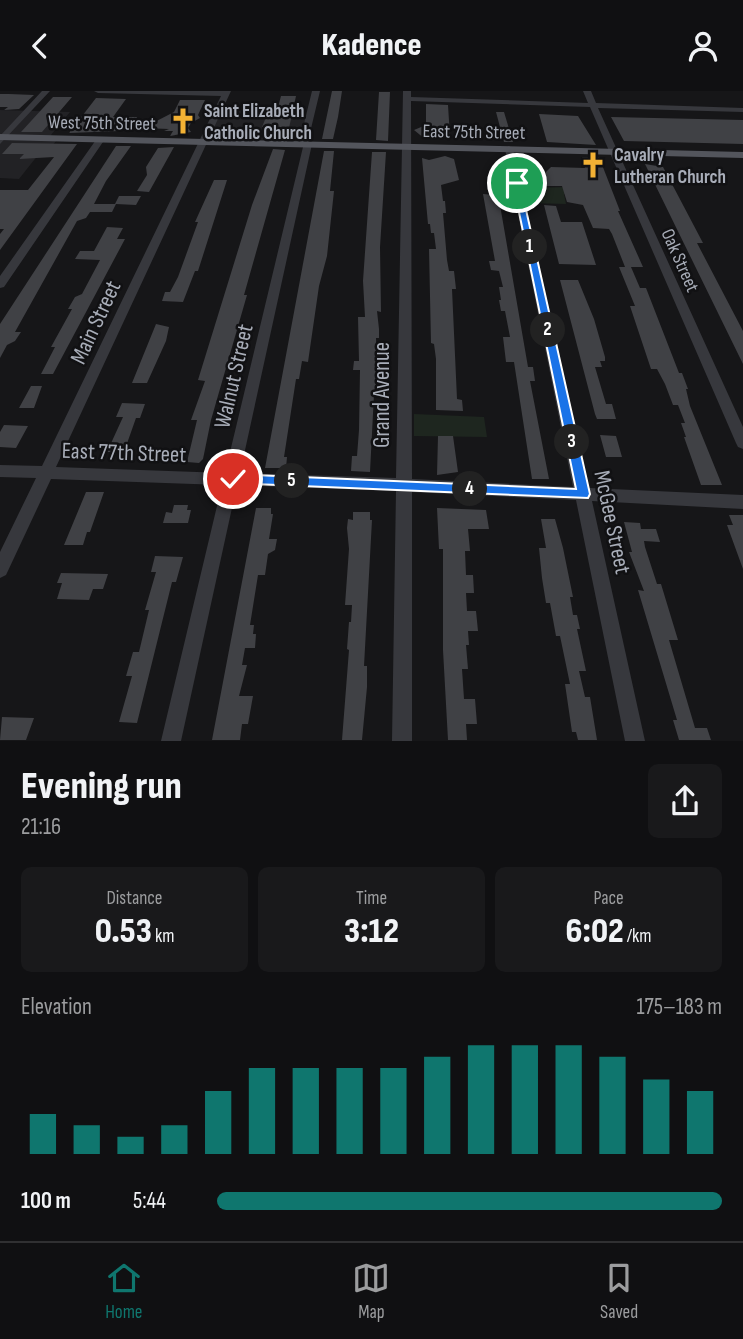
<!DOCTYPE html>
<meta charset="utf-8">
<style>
body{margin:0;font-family:"Sofia Sans Condensed",sans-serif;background:#19191b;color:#f1f3f6;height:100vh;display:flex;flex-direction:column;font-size:26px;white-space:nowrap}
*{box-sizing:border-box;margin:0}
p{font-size:23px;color:#9c9d9f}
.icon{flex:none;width:38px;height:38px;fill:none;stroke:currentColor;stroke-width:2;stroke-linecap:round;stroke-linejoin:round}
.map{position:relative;height:650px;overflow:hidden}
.sheet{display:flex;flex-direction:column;background:#101012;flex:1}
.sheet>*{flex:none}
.pin{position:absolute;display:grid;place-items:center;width:60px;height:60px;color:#fff;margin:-30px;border:4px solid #fff;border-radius:50%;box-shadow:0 2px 7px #0007}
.km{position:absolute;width:35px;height:35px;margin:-18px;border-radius:50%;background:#222;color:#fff;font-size:19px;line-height:35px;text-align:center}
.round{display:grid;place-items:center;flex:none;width:74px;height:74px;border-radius:10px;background:#19191b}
.headline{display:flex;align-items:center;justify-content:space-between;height:119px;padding:0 21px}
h1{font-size:38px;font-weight:800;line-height:52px}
.figures{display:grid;grid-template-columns:repeat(3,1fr);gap:10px;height:119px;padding:7px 21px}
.figures div{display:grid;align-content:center;border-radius:10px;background:#19191b;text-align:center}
.figures b{font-size:35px;font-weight:800}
.figures small{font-size:19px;font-weight:400}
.figures p{font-size:19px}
.chart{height:196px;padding:14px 21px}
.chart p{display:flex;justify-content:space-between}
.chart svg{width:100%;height:126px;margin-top:7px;stroke:#0f766e;stroke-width:6}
ul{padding:0 21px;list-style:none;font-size:23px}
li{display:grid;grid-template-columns:112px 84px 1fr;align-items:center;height:52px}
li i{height:18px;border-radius:9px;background:#0f766e}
header{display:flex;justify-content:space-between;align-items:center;height:91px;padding:0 21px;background:#101012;font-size:32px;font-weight:800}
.dock{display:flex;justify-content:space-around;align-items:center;height:98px;border-top:2px solid #303032;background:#101012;font-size:19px;color:#9c9d9f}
.dock a{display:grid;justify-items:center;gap:4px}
.dock .selected{color:#0f766e}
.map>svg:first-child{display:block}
.built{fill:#222225}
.green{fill:#1e261f}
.building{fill:#404145}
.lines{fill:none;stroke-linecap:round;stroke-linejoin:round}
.minor{fill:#37383d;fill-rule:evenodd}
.major{fill:#53555c;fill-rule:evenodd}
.route{fill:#1a73e8;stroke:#fff;stroke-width:2}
.labels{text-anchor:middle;stroke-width:5;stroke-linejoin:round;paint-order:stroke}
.far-poi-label{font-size:19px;font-weight:bold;fill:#a8adb8;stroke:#111113;text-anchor:start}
.far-street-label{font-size:19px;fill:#a8adb8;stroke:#111113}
.street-label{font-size:23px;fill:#a8adb8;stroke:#111113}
</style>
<header><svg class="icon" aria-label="back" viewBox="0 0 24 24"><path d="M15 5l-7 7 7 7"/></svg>Kadence<svg class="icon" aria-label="person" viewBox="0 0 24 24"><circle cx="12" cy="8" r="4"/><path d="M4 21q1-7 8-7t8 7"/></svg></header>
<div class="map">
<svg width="743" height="650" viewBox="0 0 743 650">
<rect width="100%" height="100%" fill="#161618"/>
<path class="built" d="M223 16H269L267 25 306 26 300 49 211 48 208 47Z
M0 19 70 21 51 44 56 50 45 64H38L19 88 0 87Z"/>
<path class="green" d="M567 96 572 103H564L566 113 528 112 525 97Z
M414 323 484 326 487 346 414 345Z"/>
<path class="building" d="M332 0H342L338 26 333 48H322Z
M379 1H390L388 50 376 49Z
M0 3H9L34 4 19 18 4 19 8 16H0Z
M281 5H296L289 37 262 36 269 19 277 20Z
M53 6H72L42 41H21Z
M96 7 126 8 113 26H137L130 37 122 36 119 40 69 42Z
M180 9H205L198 24 200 27 191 32 188 37 191 41 170 45 173 40H164L169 38 143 37 174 21Z
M426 13 448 14 450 46 425 48 414 39 426 34Z
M496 21H504L513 51H504Z
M539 23 578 25 596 54 547 51Z
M611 26 743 29V53L624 50Z
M12 52 77 53 0 159V143L4 138H0V99H28L54 66 19 68 24 63H2Z
M116 55H131L106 90 94 113H115L119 105H141L136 114 116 113 112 121H90L86 127 77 130 15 241H21L15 250 7 254 0 267V233Z
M174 56 149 101 137 100 147 84 146 76 158 57Z
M273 58 285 59 244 204H247L211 329 203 368 199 372 187 371 197 329H191L205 290 198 289 252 114Z
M324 60H334L330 100H334L327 165 319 195 308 271 302 270 299 288H296L284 366H287L286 377H265Z
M372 61H386L380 156 381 221 377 220 379 238V247H376L377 270H380V279H377L376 303H374L370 381 351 380 352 365H357L359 339 360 279H353L354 270H359L358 226H365L363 190Z
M445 65 454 68 459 89 441 94 443 110H445L446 122H443L447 169 449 180H454L456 198H452L457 308 462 309 463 320 436 319V268L434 253 431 252 429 158H436L434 142H431L430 133H428L422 67 429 69Z
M582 66H599L620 120H618L643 176H631L640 197H646L679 282H682L688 298H686L690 315 722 394H701L684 346H686L681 332H685L678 314H673L665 293 657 278H651L630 215H635L619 176H625L612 143 609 138 593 137 583 114 567 111 562 95H546L543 84 551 76 585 77Z
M645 73 663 76 703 152H697L743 240V273Z
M214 89H227L198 180H195L183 211 162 210 165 201H170L178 186 198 131H195Z
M483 103 496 104 500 114 528 276H533L535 290H530L549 388H532L514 271H506L503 246H510L505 220H501L499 209H501L499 196H503L499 180 491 179 489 170H495Z
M544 114 556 115 561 131H582L596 174 559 173Z
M107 136 123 137 117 148H125L53 283H41L55 256H51L72 218H68L75 206 82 203 100 169 75 168 80 160H94Z
M560 189H578L594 228 605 266V270H600L602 276H595L606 313H612L616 328H597L595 323Z
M156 233 169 236 166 250 147 292H132Z
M31 295H42L34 317H19Z
M122 312 145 313 140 327H136L124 361H107L123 326H116Z
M4 334 28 335 16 357 0 356V341Z
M600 344 616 345 622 366H606Z
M438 345H453L458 381 437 384Z
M86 401H104L90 441H87L83 454H64Z
M174 414H188L187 419H191L188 432H163L166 421 172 422Z
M256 417H271V423H273L269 448H277L275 459 268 463 265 484H258L250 534H254L253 543H256L255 557H245L242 574H247L239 605H253L248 633H242L240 649H212Z
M437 417 486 419 489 438H468L470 460H465L466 484H473L474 502H466L467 520H476L478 540H468L469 554H466L468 578H462L464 608H475L477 633H466L467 649H448L443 559V458H439Z
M353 421H370V429H372L364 575H367V596L362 649H342L349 559 347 558 349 531H351L352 514H345L349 458 347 437 348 428 353 429Z
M729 424H743V478L727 434H733Z
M541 428H555L563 457 573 506H570L573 524H577L580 538H577L586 580H579L585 606H590L597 649H578L576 641H572L565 593H570L560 545H556L550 512H546L542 487 539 457H546Z
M624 431 640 432 641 438H656L660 451 644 450 645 456 657 493H661L678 549H669L695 637H707L711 649H679L673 629H677L638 499 644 500 629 461H632Z
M155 465 183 466 176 491H172L137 632 119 631 132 585H126L133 561H139L149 519H145L156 481H151Z
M61 482 108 483 103 498H93L89 509 57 508 62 492H57Z
M2 626 34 627 26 649H0Z"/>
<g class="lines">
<path class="minor" d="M42 0H50L0 53V45Z
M94 0H231L56 376 225 382 303 56 299 53 312 0H320L308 50 312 53 240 382 396 387 403 0H411V6L588 12 583 0H591L596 12 743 17V21L598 17 743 336V358L738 356 736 352 590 16 411 10 412 388 573 396 505 58 509 55 513 58 589 397 743 404V418L592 410 645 650H625L576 409 412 401V650H392L396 400 237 394 181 650H161L222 394 51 388 6 484 0 487V461L36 387 0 386V374L42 375 221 5 98 2Z
M98 46 105 48 4 196 0 197V185Z"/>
<path class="major" d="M0 43 743 61V67L0 49Z"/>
</g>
<path class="route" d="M517 90 520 92 590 403 588 407 229 392V384L233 383 576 398 513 92Z"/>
<defs>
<g id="church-bare" transform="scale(2.1)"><path d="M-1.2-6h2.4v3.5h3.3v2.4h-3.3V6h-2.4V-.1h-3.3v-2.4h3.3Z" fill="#f2b134" stroke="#111113" stroke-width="2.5" paint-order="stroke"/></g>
</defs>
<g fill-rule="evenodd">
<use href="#church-bare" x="183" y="30"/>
<use href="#church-bare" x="593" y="74"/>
</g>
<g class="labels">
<g class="far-poi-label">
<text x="204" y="26">Saint Elizabeth<tspan x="204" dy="22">Catholic Church</tspan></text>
<text x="614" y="70">Cavalry<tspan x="614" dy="22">Lutheran Church</tspan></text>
</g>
<g class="far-street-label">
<text transform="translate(102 31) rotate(1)" y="7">West 75th Street</text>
<text transform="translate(474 40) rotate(1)" y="7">East 75th Street</text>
<text transform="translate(681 169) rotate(66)" y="7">Oak Street</text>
</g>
<g class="street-label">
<text transform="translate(95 231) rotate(-65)" y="8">Main Street</text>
<text transform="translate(233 285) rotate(-77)" y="8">Walnut Street</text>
<text transform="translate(381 304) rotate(-90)" y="8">Grand Avenue</text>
<text transform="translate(124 361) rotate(2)" y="8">East 77th Street</text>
<text transform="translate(613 431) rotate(78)" y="8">McGee Street</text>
</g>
</g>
</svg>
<div class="pin" style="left:517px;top:92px;background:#1e9e55"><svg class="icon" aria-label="arrive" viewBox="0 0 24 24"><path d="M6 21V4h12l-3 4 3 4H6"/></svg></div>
<div class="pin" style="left:233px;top:388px;background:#d93025"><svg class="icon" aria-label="check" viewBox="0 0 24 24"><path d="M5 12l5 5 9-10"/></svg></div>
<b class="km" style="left:530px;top:156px">1</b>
<b class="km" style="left:548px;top:239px">2</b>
<b class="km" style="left:572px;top:351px">3</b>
<b class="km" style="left:470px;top:398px">4</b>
<b class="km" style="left:292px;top:390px">5</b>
</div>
<section class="sheet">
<div class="headline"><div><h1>Evening run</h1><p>21:16</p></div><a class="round"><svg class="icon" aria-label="share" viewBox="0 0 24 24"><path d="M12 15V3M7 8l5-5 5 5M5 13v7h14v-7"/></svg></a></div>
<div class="figures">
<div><p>Distance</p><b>0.53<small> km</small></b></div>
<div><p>Time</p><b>3:12</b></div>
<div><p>Pace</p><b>6:02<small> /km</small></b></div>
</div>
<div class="chart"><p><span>Elevation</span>175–183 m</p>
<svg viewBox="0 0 160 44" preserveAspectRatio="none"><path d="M5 44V30M15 44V34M25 44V38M35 44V34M45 44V22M55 44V14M65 44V14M75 44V14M85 44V14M95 44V10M105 44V6M115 44V6M125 44V6M135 44V10M145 44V18M155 44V22"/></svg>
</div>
<ul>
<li><b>100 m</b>5:44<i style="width:100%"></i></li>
</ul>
</section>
<nav class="dock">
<a class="selected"><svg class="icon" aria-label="home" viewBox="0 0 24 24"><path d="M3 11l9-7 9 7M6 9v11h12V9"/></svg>Home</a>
<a><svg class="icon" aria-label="map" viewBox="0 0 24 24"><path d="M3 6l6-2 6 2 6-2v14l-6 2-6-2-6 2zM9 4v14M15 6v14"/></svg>Map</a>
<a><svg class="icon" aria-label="saved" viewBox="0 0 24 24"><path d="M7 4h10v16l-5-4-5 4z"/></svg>Saved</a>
</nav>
